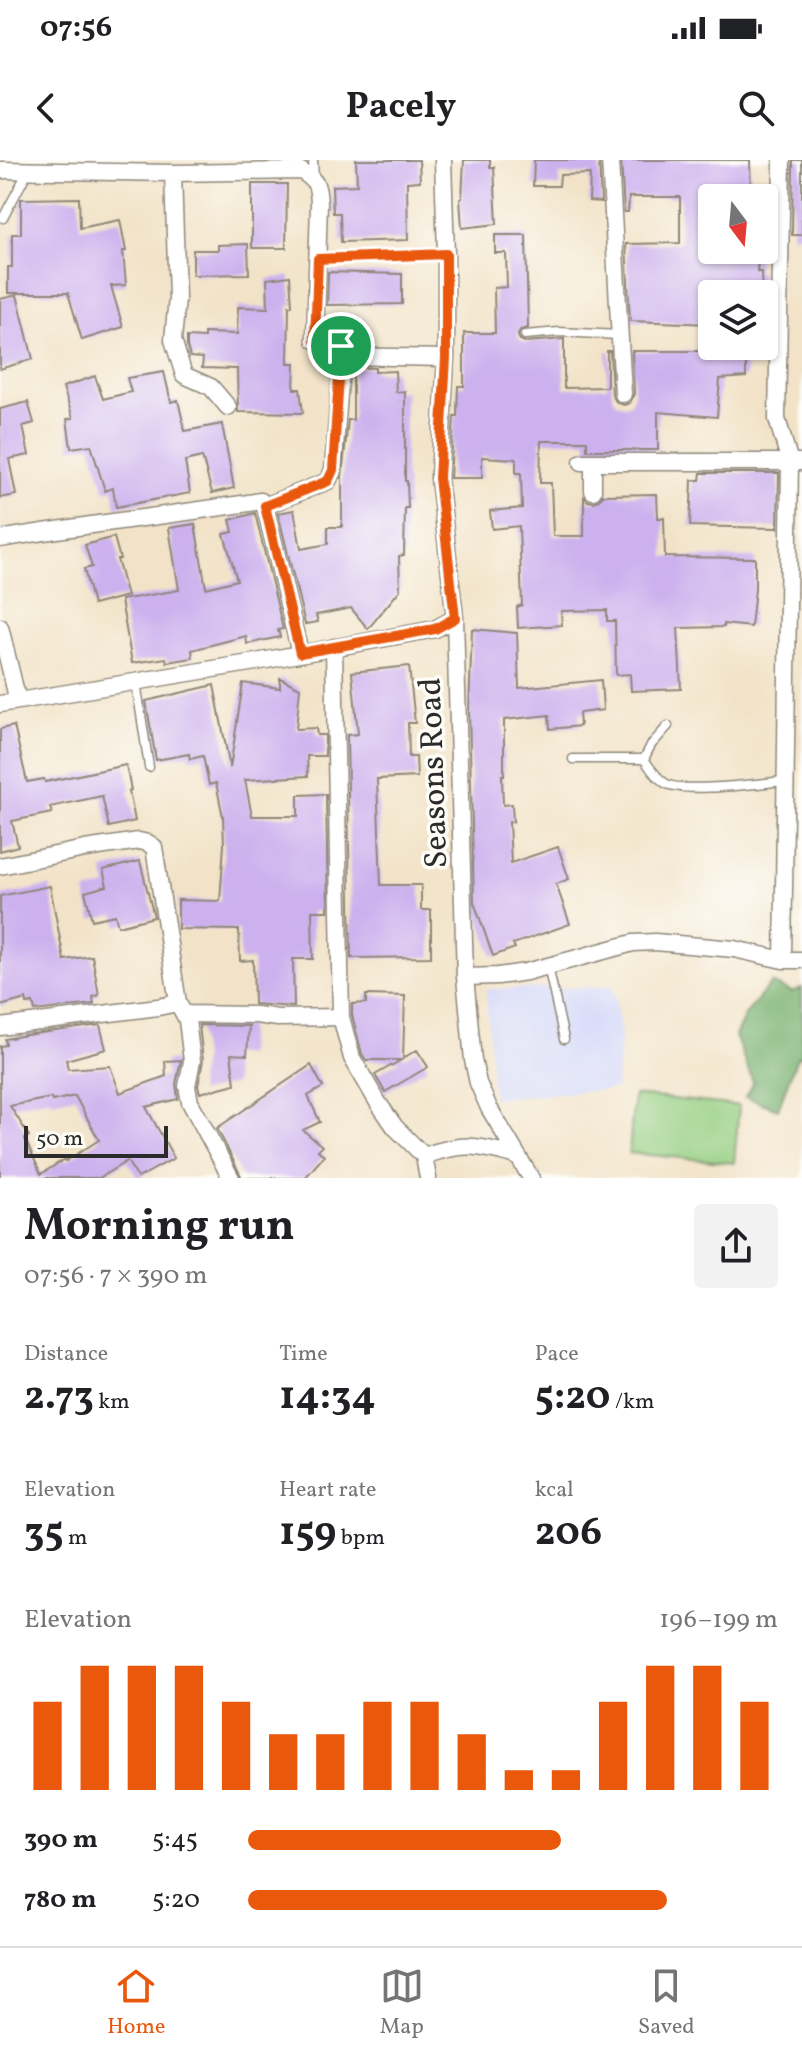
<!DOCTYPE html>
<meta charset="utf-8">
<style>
body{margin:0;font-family:Vollkorn,serif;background:#f2f2f2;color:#202124;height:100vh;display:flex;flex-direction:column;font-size:30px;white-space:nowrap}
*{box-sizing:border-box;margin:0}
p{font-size:26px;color:#757577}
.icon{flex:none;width:44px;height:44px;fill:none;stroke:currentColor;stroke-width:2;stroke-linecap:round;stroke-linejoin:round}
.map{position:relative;height:1018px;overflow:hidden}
.side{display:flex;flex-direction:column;background:#fff;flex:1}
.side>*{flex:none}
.needle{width:52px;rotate:164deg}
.controls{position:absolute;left:698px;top:24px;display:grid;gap:16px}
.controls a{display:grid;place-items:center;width:80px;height:80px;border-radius:8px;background:#fff;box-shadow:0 2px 6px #0004;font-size:40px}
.scale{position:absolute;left:24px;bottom:20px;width:144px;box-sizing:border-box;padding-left:8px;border:4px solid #2b2b2b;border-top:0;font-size:22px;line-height:28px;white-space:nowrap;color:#2b2b2b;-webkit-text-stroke:6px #fdfcf7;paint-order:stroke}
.pin{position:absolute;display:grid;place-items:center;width:68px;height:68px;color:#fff;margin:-34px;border:4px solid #fff;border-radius:50%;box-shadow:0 2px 8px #0007}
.round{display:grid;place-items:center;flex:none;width:84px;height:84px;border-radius:8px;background:#f2f2f2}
.head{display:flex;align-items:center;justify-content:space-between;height:136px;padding:0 24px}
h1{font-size:44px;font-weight:700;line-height:60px}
.figures{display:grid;grid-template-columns:repeat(3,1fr);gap:12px;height:136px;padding:8px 24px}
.figures div{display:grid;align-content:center}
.figures b{font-size:40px;font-weight:700}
.figures small{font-size:22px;font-weight:400}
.figures p{font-size:22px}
.chart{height:224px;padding:16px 24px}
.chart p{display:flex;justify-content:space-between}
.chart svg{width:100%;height:144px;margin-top:8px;stroke:#ea580c;stroke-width:6}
ul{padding:0 24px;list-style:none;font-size:26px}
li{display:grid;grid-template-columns:128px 96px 1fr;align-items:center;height:60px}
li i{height:20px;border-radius:10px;background:#ea580c}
.status{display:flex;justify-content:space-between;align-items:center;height:56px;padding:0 40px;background:#fff;direction:ltr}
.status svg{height:22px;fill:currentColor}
header{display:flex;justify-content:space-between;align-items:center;height:104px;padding:0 24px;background:#fff;font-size:36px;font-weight:700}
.tab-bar{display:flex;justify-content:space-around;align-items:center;height:112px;border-top:2px solid #e0e0e0;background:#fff;font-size:22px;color:#757577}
.tab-bar a{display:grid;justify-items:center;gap:4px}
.tab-bar .selected{color:#ea580c}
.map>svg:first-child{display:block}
.built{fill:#d4d8f9}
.green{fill:#95ce81;stroke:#607c56;stroke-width:2}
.forest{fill:#78b16f;stroke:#526e4d;stroke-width:2}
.building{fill:#ccb1ee;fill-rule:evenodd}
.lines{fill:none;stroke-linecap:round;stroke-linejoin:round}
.lane-casing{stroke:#8e877a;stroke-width:11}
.street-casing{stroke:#8e877a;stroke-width:19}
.path{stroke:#8e877a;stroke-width:3;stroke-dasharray:6 6;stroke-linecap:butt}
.lane{stroke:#fff;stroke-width:8}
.street{stroke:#fff;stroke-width:16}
.route-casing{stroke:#fff;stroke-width:16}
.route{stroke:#ea580c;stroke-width:10}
.labels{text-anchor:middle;stroke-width:7;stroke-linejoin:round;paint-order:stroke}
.street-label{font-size:32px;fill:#2b2b2b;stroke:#fdfcf7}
</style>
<div class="status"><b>07:56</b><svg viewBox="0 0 49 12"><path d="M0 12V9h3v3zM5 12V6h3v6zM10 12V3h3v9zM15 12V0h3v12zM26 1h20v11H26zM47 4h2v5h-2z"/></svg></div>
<header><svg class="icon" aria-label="back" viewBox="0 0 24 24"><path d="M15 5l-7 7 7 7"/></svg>Pacely<svg class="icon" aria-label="search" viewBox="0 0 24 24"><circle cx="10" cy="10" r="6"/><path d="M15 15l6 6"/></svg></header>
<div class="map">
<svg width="802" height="1018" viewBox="0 0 802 1018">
<rect width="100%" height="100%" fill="#fdfcf7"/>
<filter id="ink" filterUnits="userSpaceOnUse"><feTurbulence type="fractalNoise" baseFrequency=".0125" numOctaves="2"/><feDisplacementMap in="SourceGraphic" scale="16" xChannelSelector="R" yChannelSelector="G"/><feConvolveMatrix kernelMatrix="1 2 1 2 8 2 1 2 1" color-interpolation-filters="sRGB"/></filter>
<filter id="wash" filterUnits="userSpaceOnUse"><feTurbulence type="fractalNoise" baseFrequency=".006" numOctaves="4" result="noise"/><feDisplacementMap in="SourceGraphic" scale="32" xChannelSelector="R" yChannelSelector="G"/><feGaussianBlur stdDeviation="1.8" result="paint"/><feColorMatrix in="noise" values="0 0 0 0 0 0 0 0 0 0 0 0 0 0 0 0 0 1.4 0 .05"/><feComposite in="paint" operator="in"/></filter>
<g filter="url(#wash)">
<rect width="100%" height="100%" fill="#f2e3c8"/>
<path class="built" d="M613 827 621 874 616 929 493 938 486 829Z"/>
<path class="green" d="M634 935 739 946 734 1003 629 993Z"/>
<path class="forest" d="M771 823 792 832 802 828V896L797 897 778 949 745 937 753 922 735 876 745 855Z"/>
<g id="blocks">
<path class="building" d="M356 0H419L420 21 407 22 408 80 341 82 340 53H333L332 26 357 25Z
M464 0H490V7H494L497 64 462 68 460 39 462 38Z
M534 0H599L601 42 589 41 590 14 560 15 559 26H533Z
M621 0H750L751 38H712V90H759L757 112H761L762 134H712V164L630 161 626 84 680 83V37H629L628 52H624Z
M793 0H802V75H792Z
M252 24H287L286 88H252Z
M79 38 80 68 120 60 126 91H123L126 125 111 126 123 167 82 180 68 133H8V107H12V74H21V39Z
M495 75H526L528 168 520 170 518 176 520 180 525 182 564 179V228L607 227V191H610L612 235 617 243 624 245 630 243 634 234 632 191H746V217L720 219 717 257 658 252V290H587V281H541L540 323H551L553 376H584V337L588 341 594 342 599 340 603 335 657 334 658 358H664L665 397 755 398V429L751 467 724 464V467L678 468 681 529 631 531 630 514 616 515 615 461H607V450L561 451 562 465 518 468 517 447 522 445 519 366 492 369 490 351 522 348 521 313H516V299L482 297V318H450L454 256H457L458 226H464V173H495L494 128 507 127 506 93H495Z
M248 84 249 114 193 115V90H218V85Z
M328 112 402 114V144L327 145Z
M290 116 292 146H289L288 203H295L294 229H300L303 253 238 252 237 209 202 208 203 198 190 197 187 186V177L204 178V173L237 174 238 147 268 148 267 119Z
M17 135 33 199 0 209V139Z
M353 207 375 208V212L395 211 396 232 405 231V321H407L408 348H405L404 395 399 396 400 430 368 469 351 448 316 455 318 462 305 464 278 353 294 350 301 389 328 384V367H342V317L348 260H353Z
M164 212 171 242 178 240 185 271 222 264 234 328 212 333 202 297 185 301 190 333 116 347 113 328 105 331 91 285 71 288 67 259 73 258 63 227 95 216 103 239 131 232 127 218Z
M28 242 34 263 23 266 29 295 9 299 16 335 0 338V249Z
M701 313H779L778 368 690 366 692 320H700Z
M255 353 283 469 278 470 280 477 247 484 246 476 192 490 193 498 167 502 166 498 132 503 121 440 179 430 169 368 195 364 206 428 237 420 224 374 233 372 230 360Z
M114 377 120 399H117L127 436 93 445 84 409 92 407 85 385Z
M472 469 517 473 519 528 601 520 603 550 579 553 580 566 550 569 549 555 504 560V615H502L503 645 512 644 513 662H509L511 703 558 687 569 719 556 724 570 764 513 784 515 788 493 796 474 742 469 551Z
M409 506 415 563H408L409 597H416L417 617 377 619 381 725H421V750H431V797L351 798 347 575 358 574 352 512Z
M280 518 300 528 296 569 316 568 317 575H325V596H307L308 616 245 620 252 656H298V635L326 634 328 751H312L313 799H293L294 847 254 844 253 800 240 801 239 770 178 769V740L220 741 224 685 223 657 216 623 209 625 203 596 190 599 189 594 156 600 146 541 214 525 230 608 243 523 280 528Z
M14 566 27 622 44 619 45 622 126 605 131 630 129 631 135 661 109 667 102 636 50 647 52 653 12 661 18 686 0 691V569Z
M140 701 154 757 118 766 115 755 92 760 85 732 107 726 103 710Z
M50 726 64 800 92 796 99 835 93 837 94 844 35 851 33 843 27 844 26 839 0 846V736Z
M366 835 405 836 403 898 417 890 428 907 385 932 375 915 401 900H366L362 894 352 855V844L366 843Z
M100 865 106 889 66 900 68 909 110 906 120 933 166 916 165 901 181 900 176 924 178 939 146 947 174 998 138 1018 127 1001 99 1018H0V886L6 885 5 879 26 875ZM75 936 99 980 66 1001 65 999 41 1014 25 979 29 976 10 946 51 938 52 941Z
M199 865 249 866 247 895 231 894 235 924 200 933 198 926 203 900Z
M311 905 323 927 308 936 320 962 303 970 322 986 318 990 324 996 305 1018H242L217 968Z"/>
</g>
</g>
<g filter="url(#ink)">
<use href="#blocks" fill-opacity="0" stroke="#8e877a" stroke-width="2"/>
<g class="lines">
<g class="lane-casing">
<path id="lane" d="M313 0 314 19
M3 58 28 11
M525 175 559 172 619 175
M136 522 149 607
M573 599H644C650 608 656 617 665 623 682 634 761 623 785 621
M644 599 651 585 668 566
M548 806 564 879"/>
</g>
<g class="street-casing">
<path id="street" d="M443 0 446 94V198L439 318 455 458 465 817 473 900 478 923 489 948 531 1018
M610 0 623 234
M782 0 777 259 790 302 783 800
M0 10 173 13 301 11C317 21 318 25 319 43L315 180 341 186 342 196 333 310 328 321 265 346 261 341C174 355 87 364 0 379
M173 13 177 138 173 180 184 215 211 227 228 247
M342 196 446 198
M582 302H802
M593 331V302
M265 346 300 493
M0 467 18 541
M334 487 341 857 352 898 377 941 395 967 424 996 428 1018
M0 544 256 502 435 469 455 458
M0 706 85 689 139 681 148 683 154 687 178 843 158 847 0 867
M465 817 498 816 526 812 633 783 655 782 734 789 783 800H802
M178 843 187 860 192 901 187 926 190 942 231 1018
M184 854 256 855 278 858 341 857
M424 996C463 982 477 985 517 996"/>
</g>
<path class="path" d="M334 99 430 95"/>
<use href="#lane" class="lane"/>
<use href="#street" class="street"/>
</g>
</g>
<g class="lines" filter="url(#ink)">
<g class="route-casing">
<path id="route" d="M446 94V198L439 318 455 458 435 469 300 493 265 346 328 321 333 310 341 186 315 180 318 99Z"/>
</g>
<use href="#route" class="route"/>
</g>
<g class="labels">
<g class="street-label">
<text transform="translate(432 613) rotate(-92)" y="11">Seasons Road</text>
</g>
</g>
</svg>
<div class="controls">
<a><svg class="needle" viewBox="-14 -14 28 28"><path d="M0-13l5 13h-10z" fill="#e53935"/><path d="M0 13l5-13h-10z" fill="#757577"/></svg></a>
<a><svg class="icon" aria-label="layers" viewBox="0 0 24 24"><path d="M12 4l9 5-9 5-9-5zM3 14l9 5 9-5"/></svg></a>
</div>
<div class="scale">50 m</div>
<div class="pin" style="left:341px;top:186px;background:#1e9e55"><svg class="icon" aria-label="arrive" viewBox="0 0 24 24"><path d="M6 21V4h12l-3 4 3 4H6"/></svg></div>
</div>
<section class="side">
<div class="head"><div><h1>Morning run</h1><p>07:56 · 7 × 390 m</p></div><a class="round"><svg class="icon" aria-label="share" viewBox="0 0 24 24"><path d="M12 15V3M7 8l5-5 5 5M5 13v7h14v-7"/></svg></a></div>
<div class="figures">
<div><p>Distance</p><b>2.73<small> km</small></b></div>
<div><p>Time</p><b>14:34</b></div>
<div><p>Pace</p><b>5:20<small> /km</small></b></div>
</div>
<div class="figures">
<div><p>Elevation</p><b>35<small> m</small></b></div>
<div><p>Heart rate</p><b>159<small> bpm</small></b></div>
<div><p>kcal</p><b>206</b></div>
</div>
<div class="chart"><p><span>Elevation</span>196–199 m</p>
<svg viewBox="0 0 160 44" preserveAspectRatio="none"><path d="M5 44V17M15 44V6M25 44V6M35 44V6M45 44V17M55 44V27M65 44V27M75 44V17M85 44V17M95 44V27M105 44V38M115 44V38M125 44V17M135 44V6M145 44V6M155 44V17"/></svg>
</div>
<ul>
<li><b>390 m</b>5:45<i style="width:59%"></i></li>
<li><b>780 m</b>5:20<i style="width:79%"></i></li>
</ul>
</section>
<nav class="tab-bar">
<a class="selected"><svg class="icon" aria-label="home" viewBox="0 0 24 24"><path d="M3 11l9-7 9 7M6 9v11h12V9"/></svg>Home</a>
<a><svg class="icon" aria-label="map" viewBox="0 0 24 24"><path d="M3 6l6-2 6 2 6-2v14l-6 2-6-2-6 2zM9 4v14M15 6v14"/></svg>Map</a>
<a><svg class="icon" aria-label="saved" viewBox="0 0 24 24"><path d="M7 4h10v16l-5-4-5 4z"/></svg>Saved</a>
</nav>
